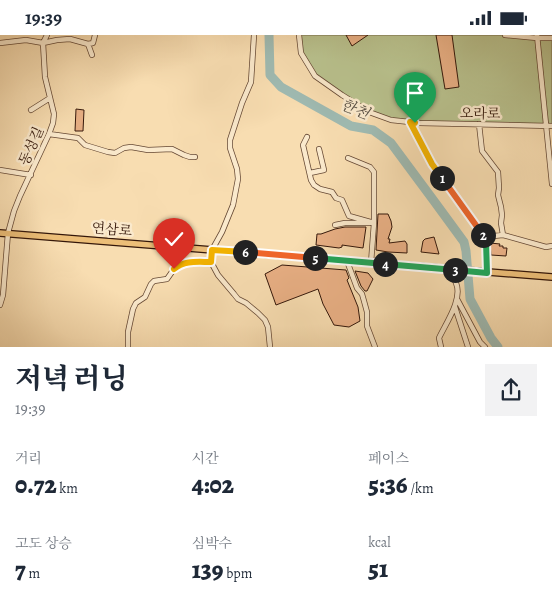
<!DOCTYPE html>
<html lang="ko">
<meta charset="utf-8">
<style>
body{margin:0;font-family:Alegreya,"Noto Serif KR",serif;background:#f2f2f3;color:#1f2937;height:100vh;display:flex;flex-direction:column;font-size:19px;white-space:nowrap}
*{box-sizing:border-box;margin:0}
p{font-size:16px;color:#747a83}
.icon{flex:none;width:28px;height:28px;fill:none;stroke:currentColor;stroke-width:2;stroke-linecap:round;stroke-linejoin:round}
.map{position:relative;height:312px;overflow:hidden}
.sheet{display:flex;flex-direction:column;background:#fff;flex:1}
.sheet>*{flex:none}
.pin{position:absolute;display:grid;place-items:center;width:42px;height:42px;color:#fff;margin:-51px -21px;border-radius:50% 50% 50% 0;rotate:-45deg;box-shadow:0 0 5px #0007}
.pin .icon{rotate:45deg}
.km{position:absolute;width:25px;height:25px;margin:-12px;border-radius:50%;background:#222;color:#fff;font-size:14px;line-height:25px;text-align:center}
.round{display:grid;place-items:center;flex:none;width:52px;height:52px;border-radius:0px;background:#f2f2f3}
.summary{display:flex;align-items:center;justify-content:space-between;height:85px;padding:0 15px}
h1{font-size:28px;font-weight:800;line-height:38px}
.figures{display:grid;grid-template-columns:repeat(3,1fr);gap:8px;height:85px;padding:5px 15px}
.figures div{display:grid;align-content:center}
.figures b{font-size:25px;font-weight:800}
.figures small{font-size:14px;font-weight:400}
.figures p{font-size:14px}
.status{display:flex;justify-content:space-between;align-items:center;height:35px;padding:0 25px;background:#fff;direction:ltr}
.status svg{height:14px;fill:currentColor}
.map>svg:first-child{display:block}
.green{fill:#b9c28e;stroke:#766c4c}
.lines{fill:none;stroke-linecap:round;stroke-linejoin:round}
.river{stroke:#9fbbb3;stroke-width:9}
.building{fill:#e9b085;stroke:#34170a}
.minor-casing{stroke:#654834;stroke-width:6}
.major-casing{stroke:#34170a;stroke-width:8}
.minor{stroke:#fae9cc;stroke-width:4.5}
.major{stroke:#ecbe78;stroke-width:5.5}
.split-1-casing{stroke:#fff;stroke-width:10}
.split-2-casing{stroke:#fff;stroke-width:10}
.split-3-casing{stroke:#fff;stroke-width:10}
.split-4-casing{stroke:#fff;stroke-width:10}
.split-5-casing{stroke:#fff;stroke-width:10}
.split-6-casing{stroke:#fff;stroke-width:10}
.split-7-casing{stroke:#fff;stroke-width:10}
.split-1{stroke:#f5b400;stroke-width:6}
.split-2{stroke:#f0652b;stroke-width:6}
.split-3{stroke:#22a559;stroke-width:6}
.split-4{stroke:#22a559;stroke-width:6}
.split-5{stroke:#22a559;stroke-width:6}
.split-6{stroke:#f0652b;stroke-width:6}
.split-7{stroke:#f5b400;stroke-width:6}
.labels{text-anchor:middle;stroke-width:5;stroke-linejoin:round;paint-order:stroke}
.street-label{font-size:14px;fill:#34170a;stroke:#fae9cc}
.water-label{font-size:15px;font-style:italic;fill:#595045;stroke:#fae9cc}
</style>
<div class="status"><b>19:39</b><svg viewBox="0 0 49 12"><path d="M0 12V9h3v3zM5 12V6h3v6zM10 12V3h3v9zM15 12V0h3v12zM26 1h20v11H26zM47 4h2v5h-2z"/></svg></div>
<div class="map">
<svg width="552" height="312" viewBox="0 0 552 312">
<rect width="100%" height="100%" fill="#f8ddb1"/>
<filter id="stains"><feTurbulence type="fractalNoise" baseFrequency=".004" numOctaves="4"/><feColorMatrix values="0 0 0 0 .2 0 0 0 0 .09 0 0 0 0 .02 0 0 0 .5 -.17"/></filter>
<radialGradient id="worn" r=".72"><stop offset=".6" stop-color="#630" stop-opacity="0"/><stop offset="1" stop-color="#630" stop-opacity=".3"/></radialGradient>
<path class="green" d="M300 0H552V90L415 88 391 85 369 77 315 41 301 18Z"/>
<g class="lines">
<path class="river" d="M269 0 270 40 281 52 351 91 373 95 391 108 434 166 464 207 466 216 470 264 491 303 498 312"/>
</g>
<path class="building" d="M346 0H368L352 11Z
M436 0H452L459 52 445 54Z
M76 74 84 75 83 96H75Z
M378 179H388L391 186 392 192 388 204H390L389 208 405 206 407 209V218L388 217 376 215Z
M345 192H366L363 213 342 210V212L339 213 316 210 317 199H321L335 194Z
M434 202 439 219 421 217 423 206 425 204Z
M490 208 500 209 499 211H503V213H507L506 221 491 220Z
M282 230 346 235 349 243 347 245 358 272 360 286 349 292 334 290 323 269 318 254 276 270 265 239Z
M355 236 368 238 373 244 367 256H365L361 251Z"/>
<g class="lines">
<g class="minor-casing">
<path id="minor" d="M254 0 251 47 242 68 230 105V113L237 134 238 144 233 170 222 197 212 215 211 227 218 240 234 259 238 264 246 268 258 278 265 285 268 292 270 312
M299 0 301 18 315 41 342 60 369 77 391 85 419 88 552 91
M505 0 537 3H552
M537 0 552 149
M0 8 26 5 43 8 57 5 70 4 88 9 93 8 95 0
M88 9 92 20
M31 75 50 63
M410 87 432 129 484 202 486 206 487 238
M479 89 482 116 498 137 499 153 498 160 501 172 502 180 501 188 503 200 546 212 552 211
M49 99 78 103 85 110 108 117 115 118 124 113 131 112 148 115 172 114 184 120 190 122H195
M307 102 303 110 311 145 314 150 320 154 332 157 336 163 342 165 349 181 374 188
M348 123 370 132 374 137V188L371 228
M0 135 31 140
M310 138 324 135 319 114
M335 190 345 188H370
M484 202 503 200
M347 226 357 253 362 259 364 266 367 277V291L375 312
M457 264 480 307 485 312
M0 270 3 260 8 198 14 176 20 161 49 99 53 88 54 79 45 42 43 8 47 0
M455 272 468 312
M128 312V297L133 274 136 268 145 262 151 249 154 246 167 244 174 234 180 229 188 227H211
M441 312 439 303C446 288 463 264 456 248 454 243 450 239 447 234"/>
</g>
<g class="major-casing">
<path id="major" d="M0 198 552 242"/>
</g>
<use href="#minor" class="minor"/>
<use href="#major" class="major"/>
</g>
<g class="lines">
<g class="split-1-casing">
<path id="split-1" d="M415 88 410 87 432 129 442 143"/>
</g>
<g class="split-2-casing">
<path id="split-2" d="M442 143 483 200"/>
</g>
<g class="split-3-casing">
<path id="split-3" d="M455 235 487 238 486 206 483 200"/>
</g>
<g class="split-4-casing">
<path id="split-4" d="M385 229 455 235"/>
</g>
<g class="split-5-casing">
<path id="split-5" d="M315 223 385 229"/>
</g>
<g class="split-6-casing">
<path id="split-6" d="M245 217 315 223"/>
</g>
<g class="split-7-casing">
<path id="split-7" d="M174 234C185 225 197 227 211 227L212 215 245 217"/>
</g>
<use href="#split-1" class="split-1"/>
<use href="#split-2" class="split-2"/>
<use href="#split-3" class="split-3"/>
<use href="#split-4" class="split-4"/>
<use href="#split-5" class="split-5"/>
<use href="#split-6" class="split-6"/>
<use href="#split-7" class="split-7"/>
</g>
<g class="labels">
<g class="street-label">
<text transform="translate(480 78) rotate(1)" y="5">오라로</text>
<text transform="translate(31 111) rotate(-66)" y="5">동성길</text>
<text transform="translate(112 194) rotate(5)" y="5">연삼로</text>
</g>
<g class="water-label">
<text transform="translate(355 74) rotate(22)" y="5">한천</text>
</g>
</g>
<rect width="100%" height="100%" filter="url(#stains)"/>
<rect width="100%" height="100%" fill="url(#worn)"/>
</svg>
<div class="pin" style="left:415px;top:88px;background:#1e9e55"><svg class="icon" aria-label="arrive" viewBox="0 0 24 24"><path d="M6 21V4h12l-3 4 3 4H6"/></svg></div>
<div class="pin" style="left:174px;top:234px;background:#d93025"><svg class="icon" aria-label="check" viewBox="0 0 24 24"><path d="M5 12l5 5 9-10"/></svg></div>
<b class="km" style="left:442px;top:143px">1</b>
<b class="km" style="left:483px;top:200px">2</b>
<b class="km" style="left:455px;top:235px">3</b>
<b class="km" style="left:385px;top:229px">4</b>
<b class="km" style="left:315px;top:223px">5</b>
<b class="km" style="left:245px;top:217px">6</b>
</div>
<section class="sheet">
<div class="summary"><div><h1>저녁 러닝</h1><p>19:39</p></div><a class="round"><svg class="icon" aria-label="share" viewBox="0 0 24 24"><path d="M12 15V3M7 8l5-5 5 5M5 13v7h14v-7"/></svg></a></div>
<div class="figures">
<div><p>거리</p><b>0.72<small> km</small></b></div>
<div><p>시간</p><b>4:02</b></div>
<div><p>페이스</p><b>5:36<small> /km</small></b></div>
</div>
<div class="figures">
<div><p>고도 상승</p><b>7<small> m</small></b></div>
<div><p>심박수</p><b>139<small> bpm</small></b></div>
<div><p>kcal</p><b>51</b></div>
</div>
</section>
